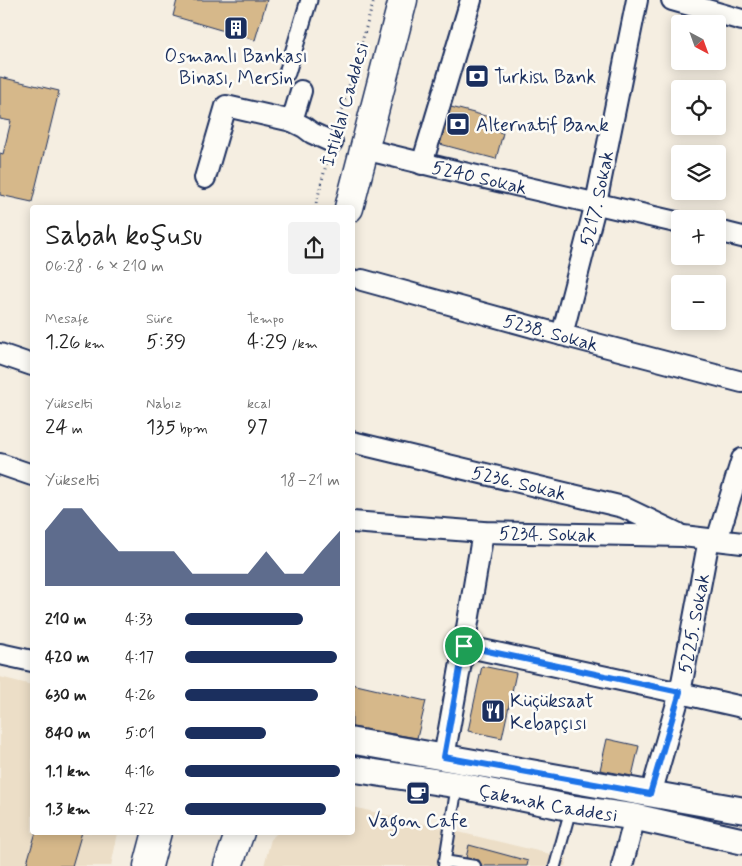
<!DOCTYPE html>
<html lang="tr">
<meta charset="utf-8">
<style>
body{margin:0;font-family:Mynerve,sans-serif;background:#f2f2f2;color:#222;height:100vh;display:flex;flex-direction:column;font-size:19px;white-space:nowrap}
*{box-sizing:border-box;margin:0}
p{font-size:16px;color:#767676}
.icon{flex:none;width:28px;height:28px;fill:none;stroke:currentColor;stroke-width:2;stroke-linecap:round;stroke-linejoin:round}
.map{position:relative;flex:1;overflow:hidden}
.panel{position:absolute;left:30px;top:205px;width:325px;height:630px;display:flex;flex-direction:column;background:#fff;border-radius:5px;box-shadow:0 2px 12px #0003}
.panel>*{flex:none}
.needle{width:32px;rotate:139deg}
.controls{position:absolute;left:671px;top:15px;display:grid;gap:10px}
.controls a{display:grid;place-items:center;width:55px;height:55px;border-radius:5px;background:#fff;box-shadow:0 2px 12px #0003;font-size:25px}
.pin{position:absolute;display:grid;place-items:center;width:42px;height:42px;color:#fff;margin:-21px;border:2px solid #fff;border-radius:50%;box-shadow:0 1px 5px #0007}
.round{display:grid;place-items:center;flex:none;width:52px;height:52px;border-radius:5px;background:#f2f2f2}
.headline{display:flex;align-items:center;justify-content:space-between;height:85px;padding:0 15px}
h1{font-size:28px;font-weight:600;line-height:38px}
.stats{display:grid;grid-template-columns:repeat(3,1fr);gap:8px;height:85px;padding:5px 15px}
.stats div{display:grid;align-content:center}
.stats b{font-size:21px;font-weight:600}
.stats small{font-size:14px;font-weight:400}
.stats p{font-size:14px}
.chart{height:140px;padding:10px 15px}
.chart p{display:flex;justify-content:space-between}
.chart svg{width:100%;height:90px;margin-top:5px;fill:#1b2f5e;opacity:.7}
ul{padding:0 15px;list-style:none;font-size:16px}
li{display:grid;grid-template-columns:80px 60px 1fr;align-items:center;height:38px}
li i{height:12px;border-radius:6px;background:#1b2f5e}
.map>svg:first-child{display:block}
.built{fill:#ecdec7}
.building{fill:#d6b88a;stroke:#1b2f5e}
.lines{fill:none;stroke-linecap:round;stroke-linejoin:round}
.service-casing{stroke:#1b2f5e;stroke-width:14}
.pedestrian-casing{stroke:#1b2f5e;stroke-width:19}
.minor-casing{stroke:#1b2f5e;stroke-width:24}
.tertiary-casing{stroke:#1b2f5e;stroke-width:29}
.secondary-casing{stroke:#1b2f5e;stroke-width:31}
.path{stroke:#1b2f5e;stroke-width:3;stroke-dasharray:1 4;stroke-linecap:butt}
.service{stroke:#fdfcf7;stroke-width:10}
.pedestrian{stroke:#fdfcf7;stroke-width:15}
.minor{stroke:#fdfcf7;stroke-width:20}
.tertiary{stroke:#fdfcf7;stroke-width:25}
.secondary{stroke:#fdfcf7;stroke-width:28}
.route-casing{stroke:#fff;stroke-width:10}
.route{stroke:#1a73e8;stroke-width:6}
.labels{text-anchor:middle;stroke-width:5;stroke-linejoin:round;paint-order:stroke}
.poi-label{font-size:19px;fill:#1b2f5e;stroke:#fdfcf7;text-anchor:start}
.street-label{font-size:19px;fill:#1b2f5e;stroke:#fdfcf7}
</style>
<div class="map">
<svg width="742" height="866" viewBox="0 0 742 866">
<rect width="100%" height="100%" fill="#f5eee1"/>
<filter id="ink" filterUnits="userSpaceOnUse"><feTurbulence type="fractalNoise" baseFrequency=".02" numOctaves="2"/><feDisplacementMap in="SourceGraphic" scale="10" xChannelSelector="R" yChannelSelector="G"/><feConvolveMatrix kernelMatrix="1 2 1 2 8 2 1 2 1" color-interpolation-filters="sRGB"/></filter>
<g filter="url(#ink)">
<path class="built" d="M0 677 32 685V832L118 833 111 866H0Z
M353 807 567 858 565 866H264L271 839 277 833 352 832Z"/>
<path class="building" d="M177 0H267L255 40 173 16Z
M0 77 59 91 32 202 0 195V153L3 154 11 121 0 119Z
M451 107 493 118 490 130 503 133 496 159 440 144Z
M482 666 516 673 502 738 468 731Z
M352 684 426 701 417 738 352 727Z
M607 739 639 746 632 776 600 770Z
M36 832H82L72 866H26Z
M469 845 528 861 527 866H482L479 860 466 858Z"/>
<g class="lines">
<g class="service-casing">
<path id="service" d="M444 861 475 866
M444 866 457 785
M555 866 571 808"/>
</g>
<g class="pedestrian-casing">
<path id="pedestrian" d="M287 73 309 0"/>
</g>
<g class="minor-casing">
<g id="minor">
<path d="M672 0 742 20"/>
<path d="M292 121 304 127 312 133 332 142"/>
<path id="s1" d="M364 149 442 168 680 223"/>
<path d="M422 164 471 0"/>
<path d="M205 178 226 106 292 121 301 91"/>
<path d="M718 231 742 237"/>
<path id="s2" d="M362 280 562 335 742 382"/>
<path id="s3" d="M562 335 596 203 637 0"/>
<path d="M0 354 32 365"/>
<path id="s4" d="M352 442 623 507 677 533"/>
<path d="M0 464 32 475"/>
<path id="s5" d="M352 522 483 532 683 536 742 543"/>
<path d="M717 540 742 459"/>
<path d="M464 646 680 693 742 707"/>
<path d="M0 654 32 661"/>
<path d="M444 757 464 646 483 532"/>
<path id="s6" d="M651 794 680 693 709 539"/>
<path d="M622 866 635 817"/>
</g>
</g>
<g class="tertiary-casing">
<g id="tertiary">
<path d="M352 741 742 810"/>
<path id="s7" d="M352 769 457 785 571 808 635 817 742 841"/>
</g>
</g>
<g class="secondary-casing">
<path id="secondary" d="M349 208 403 0
M148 866 157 832
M228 866 240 832"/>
</g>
<path class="path" d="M338 124 374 0
M315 208 327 161"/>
<use href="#service" class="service"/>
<use href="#pedestrian" class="pedestrian"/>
<use href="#minor" class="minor"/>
<use href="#tertiary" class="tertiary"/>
<use href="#secondary" class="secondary"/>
</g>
</g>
<g class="lines" filter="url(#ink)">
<g class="route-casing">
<path id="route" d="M464 646 680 692 650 794 444 757Z"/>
</g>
<use href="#route" class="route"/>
</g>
<defs>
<g id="building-square" transform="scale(1.25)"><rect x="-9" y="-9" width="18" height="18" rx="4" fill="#1b2f5e" stroke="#fdfcf7"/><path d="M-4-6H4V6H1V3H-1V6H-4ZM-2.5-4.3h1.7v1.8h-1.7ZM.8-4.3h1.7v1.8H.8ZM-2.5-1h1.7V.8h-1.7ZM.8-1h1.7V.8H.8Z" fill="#fff"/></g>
<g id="bank-square" transform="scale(1.25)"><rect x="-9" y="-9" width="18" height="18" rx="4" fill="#1b2f5e" stroke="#fdfcf7"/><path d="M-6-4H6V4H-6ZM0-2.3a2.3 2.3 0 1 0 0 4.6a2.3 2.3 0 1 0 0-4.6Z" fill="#fff"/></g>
<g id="restaurant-square" transform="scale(1.25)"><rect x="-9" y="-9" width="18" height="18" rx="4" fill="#1b2f5e" stroke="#fdfcf7"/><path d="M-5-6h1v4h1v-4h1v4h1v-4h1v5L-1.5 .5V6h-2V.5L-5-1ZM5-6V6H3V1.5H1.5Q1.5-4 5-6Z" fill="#fff"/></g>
<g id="cafe-square" transform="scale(1.25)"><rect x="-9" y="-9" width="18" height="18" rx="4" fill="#1b2f5e" stroke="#fdfcf7"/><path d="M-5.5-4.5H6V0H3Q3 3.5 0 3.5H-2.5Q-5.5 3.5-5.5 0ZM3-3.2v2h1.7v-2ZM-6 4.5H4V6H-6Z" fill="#fff"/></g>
</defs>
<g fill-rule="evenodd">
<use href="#building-square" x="236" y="28"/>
<use href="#bank-square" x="477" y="76"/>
<use href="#bank-square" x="458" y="124"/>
<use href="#restaurant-square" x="493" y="711"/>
<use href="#cafe-square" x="418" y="793"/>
</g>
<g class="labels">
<g class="poi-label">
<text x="236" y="62" text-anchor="middle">Osmanlı Bankası<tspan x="236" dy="22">Binası, Mersin</tspan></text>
<text x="494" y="83">Turkish Bank</text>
<text x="476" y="131">Alternatif Bank</text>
<text x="510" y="707">Küçüksaat<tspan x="510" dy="22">Kebapçısı</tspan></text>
<text x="418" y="827" text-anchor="middle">Vagon Cafe</text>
</g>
<g class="street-label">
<text transform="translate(344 104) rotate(-74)" y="7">İstiklal Caddesi</text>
<text dy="7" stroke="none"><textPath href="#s1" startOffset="119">5240 Sokak</textPath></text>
<text dy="7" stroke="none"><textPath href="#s3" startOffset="141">5217. Sokak</textPath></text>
<text dy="7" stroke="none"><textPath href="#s2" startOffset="196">5238. Sokak</textPath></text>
<text dy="7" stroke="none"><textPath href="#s4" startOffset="172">5236. Sokak</textPath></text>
<text dy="7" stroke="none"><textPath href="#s5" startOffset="196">5234. Sokak</textPath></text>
<text dy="7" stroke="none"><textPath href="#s6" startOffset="176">5225. Sokak</textPath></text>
<text dy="7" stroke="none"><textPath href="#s7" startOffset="199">Çakmak Caddesi</textPath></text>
</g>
</g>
</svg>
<div class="controls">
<a><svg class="needle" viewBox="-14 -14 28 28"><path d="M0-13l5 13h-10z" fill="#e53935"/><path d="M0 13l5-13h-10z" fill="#767676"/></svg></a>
<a><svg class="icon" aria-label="locate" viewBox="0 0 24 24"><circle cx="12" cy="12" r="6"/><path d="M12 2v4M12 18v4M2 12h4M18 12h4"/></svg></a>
<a><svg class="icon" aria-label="layers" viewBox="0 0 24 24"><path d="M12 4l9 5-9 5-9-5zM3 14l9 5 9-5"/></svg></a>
<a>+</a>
<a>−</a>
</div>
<div class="pin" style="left:464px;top:646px;background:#1e9e55"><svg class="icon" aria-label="arrive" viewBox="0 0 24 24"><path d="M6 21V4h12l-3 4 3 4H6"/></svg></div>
<section class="panel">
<div class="headline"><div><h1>Sabah koşusu</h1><p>06:28 · 6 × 210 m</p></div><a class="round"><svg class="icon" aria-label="share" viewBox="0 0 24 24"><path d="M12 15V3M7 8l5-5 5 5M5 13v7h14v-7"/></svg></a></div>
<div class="stats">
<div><p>Mesafe</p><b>1.26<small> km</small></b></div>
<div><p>Süre</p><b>5:39</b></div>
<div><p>Tempo</p><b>4:29<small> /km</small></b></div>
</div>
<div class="stats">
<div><p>Yükselti</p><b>24<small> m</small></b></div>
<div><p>Nabız</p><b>135<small> bpm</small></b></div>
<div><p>kcal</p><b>97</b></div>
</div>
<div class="chart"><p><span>Yükselti</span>18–21 m</p>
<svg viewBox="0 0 160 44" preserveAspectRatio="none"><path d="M0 44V17L10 6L20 6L30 17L40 27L50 27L60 27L70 27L80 38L90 38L100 38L110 38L120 27L130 38L140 38L150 27L160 17V44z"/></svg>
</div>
<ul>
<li><b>210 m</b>4:33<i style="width:76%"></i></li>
<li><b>420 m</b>4:17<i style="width:98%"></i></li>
<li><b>630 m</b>4:26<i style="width:86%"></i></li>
<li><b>840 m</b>5:01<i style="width:52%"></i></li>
<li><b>1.1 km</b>4:16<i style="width:100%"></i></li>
<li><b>1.3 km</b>4:22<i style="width:91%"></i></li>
</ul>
</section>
</div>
